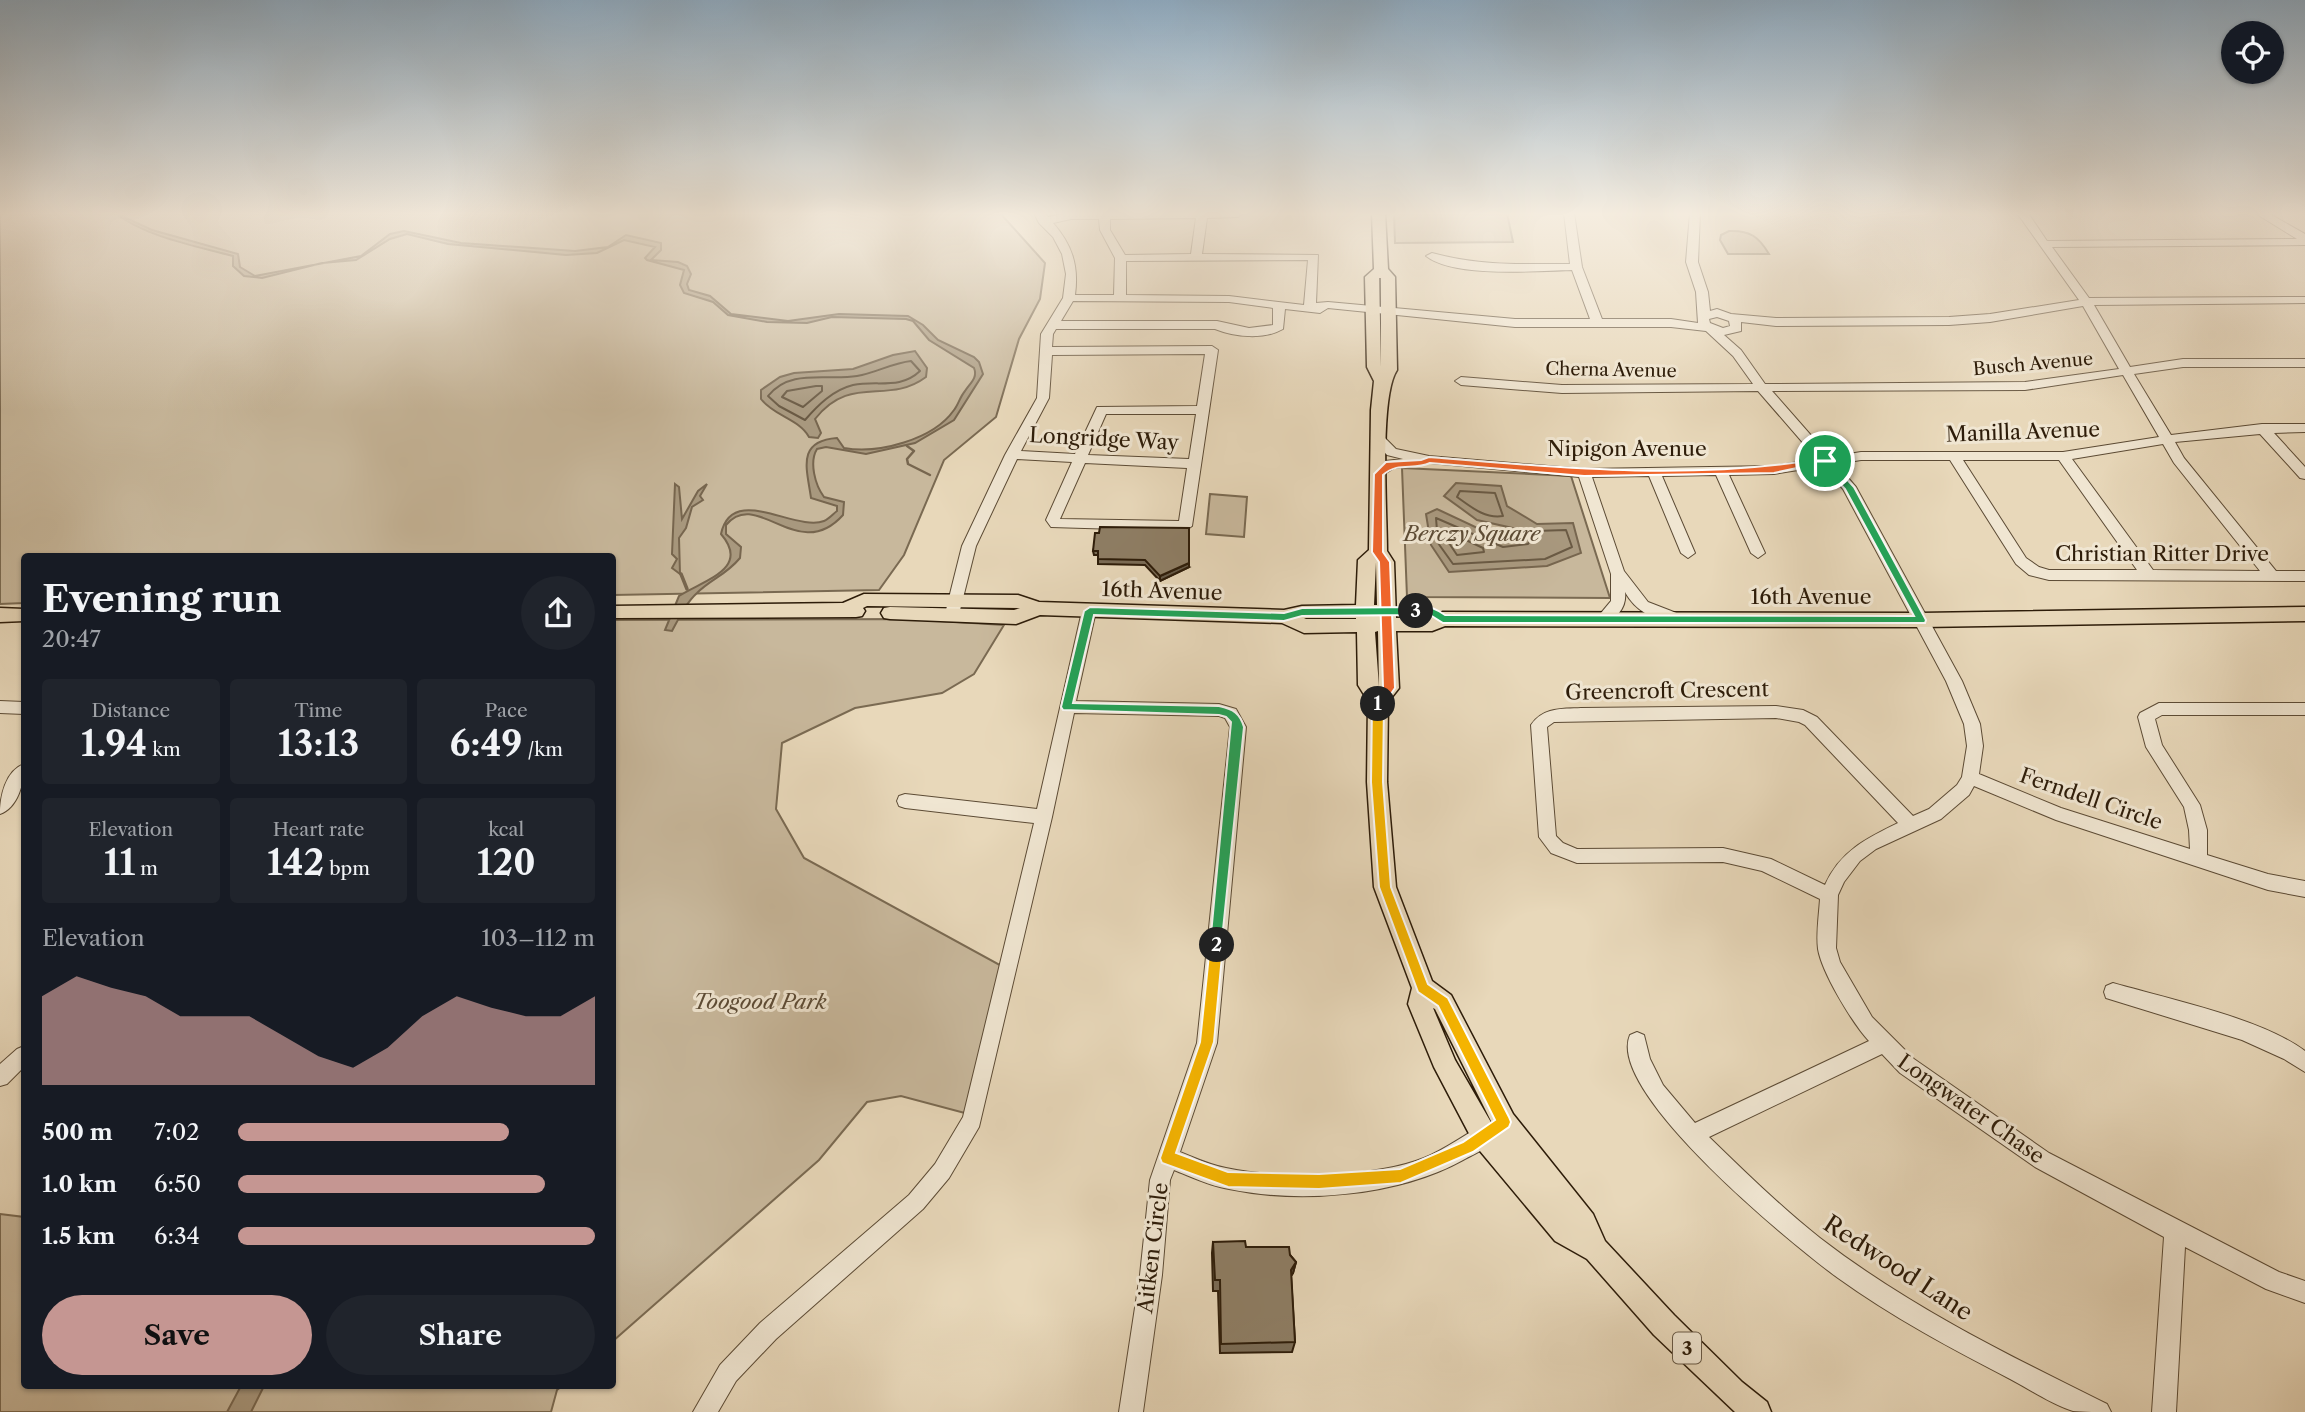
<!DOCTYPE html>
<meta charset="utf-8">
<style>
body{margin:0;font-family:"Libre Caslon Text",serif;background:#20242c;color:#f1f3f6;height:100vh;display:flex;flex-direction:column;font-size:26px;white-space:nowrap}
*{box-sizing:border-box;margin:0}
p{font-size:23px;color:#9ea1a6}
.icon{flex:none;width:38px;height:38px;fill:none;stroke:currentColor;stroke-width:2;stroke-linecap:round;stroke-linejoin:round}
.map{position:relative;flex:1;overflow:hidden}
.details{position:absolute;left:21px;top:553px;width:595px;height:836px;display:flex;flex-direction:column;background:#171b24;border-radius:7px;box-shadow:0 2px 5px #0004}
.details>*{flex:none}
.controls{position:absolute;left:2221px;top:21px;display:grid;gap:14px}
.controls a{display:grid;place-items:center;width:63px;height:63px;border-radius:50%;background:#171b24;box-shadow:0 2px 5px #0004;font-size:35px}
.pin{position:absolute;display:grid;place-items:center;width:60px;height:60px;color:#fff;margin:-30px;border:4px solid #fff;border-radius:50%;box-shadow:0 2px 7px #0007}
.km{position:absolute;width:35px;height:35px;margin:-18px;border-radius:50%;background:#222;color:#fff;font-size:19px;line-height:35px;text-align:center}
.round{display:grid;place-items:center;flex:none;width:74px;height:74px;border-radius:37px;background:#20242c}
.summary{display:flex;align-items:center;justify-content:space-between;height:119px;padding:0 21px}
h1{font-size:38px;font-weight:700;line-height:52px}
.figures{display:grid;grid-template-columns:repeat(3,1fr);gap:10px;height:119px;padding:7px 21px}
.figures div{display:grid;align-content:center;border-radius:7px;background:#20242c;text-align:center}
.figures b{font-size:35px;font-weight:700}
.figures small{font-size:19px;font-weight:400}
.figures p{font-size:19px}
.chart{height:196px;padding:14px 21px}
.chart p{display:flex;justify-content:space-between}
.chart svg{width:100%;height:126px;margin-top:7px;fill:#c59692;opacity:.7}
.action{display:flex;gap:14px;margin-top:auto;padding:14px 21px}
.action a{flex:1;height:80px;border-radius:42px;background:#c59692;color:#111;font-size:28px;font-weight:700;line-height:80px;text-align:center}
.action a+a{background:#20242c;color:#f1f3f6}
ul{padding:0 21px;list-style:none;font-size:23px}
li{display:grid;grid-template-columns:112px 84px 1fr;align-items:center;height:52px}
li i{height:18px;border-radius:9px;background:#c59692}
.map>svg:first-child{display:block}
.green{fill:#c8b89c;stroke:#7a6a52;stroke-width:2}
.water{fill:#a8987e;stroke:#77664f;stroke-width:2}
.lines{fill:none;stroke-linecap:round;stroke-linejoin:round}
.shore{stroke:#6a5a44;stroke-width:2}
.stream-far1{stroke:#77664f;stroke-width:2.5}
.stream{stroke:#77664f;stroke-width:3.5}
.minor-casing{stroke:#5c4b35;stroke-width:2}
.major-casing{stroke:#2d1c09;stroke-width:3}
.minor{fill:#f0e6d2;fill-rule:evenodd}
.major{fill:#e8d8ba;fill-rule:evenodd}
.wall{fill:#7a6c57;stroke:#2d1c09;stroke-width:2}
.shaded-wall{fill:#635847;stroke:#2d1c09;stroke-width:2}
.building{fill:#8e7e65;stroke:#2d1c09;stroke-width:2}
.split-1{fill:#f0652b;stroke:#fff;stroke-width:2}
.split-2{fill:#f5b400;stroke:#fff;stroke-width:2}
.split-3{fill:#22a559;stroke:#fff;stroke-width:2}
.split-4{fill:#22a559;stroke:#fff;stroke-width:2}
.labels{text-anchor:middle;stroke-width:6;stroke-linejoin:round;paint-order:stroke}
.far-street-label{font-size:18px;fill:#2d1c09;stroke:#f0e6d2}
.shield{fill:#f0e6d2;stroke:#685945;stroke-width:2}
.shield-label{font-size:19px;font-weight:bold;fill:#2d1c09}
.street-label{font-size:21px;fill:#2d1c09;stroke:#f0e6d2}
.park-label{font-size:21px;font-style:italic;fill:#5c4b35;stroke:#f0e6d2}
.near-street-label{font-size:24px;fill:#2d1c09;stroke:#f0e6d2}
</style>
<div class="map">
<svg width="2305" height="1412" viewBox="0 0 2305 1412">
<rect width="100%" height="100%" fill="#e8d8ba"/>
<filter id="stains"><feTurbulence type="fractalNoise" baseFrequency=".00286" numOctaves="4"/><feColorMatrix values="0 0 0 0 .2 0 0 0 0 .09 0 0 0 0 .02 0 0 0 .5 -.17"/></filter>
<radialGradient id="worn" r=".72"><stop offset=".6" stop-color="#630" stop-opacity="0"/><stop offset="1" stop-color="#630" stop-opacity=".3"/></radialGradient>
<path class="green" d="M0 213H1000L1045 263 1040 299 1019 339 996 417 944 460 904 555 879 590 613 595 612 556H24V603L0 604Z
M1394 213H1507L1513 242 1395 243Z
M1729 231C1750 230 1759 237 1769 254H1728L1720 240 1721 235Z
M1402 468 1571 476 1610 598 1407 597Z
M1210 494 1247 497 1244 537 1206 534Z
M908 619 1004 625 974 674 942 693 855 708 782 743 776 809 804 858 1009 970 976 1116 901 1096 867 1102 819 1160 613 1341V620Z
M0 1214 24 1217V1386H562L557 1390 551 1412H0Z"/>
<path class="water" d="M115 213 152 230 238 254 240 267 255 276 361 256 390 234 404 231 461 243 575 251 608 247 626 235 661 243V250L651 260 678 262 687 266 691 274 687 284 689 290 710 296 731 314 788 321 839 314 908 316 923 325 938 340 974 357 979 362 983 374 954 420 915 443 866 454 826 447 817 449C809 462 815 485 824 497L844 502 843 515C798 565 757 487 726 525V534L741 547 740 558C726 575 711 579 697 593 686 603 679 618 672 631L665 630 679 596C704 580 751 569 721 534 732 483 795 532 824 521 829 519 833 514 837 511V506L811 498C807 469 796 441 837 438L844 448C878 454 933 440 954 410 958 405 960 397 965 391 970 383 978 378 974 368L929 340 913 321 906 319 832 317 807 323 767 322 728 315 713 302 684 293 680 285 684 270 647 260 645 258 655 247 624 240 597 253 566 255 448 244 407 234 390 239 356 260 322 263 262 278 244 276 233 266V256C196 246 146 237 115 213Z
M915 351 927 368 926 377C887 406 851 373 815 419L821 433 818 438 809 437C799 419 774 416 761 399V390L780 377 794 373 853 369 893 355Z
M1456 483 1501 486 1507 506 1537 524 1573 523 1581 553 1547 566 1449 572 1431 545 1426 514 1437 509 1505 541 1528 537 1517 529 1477 520 1444 496Z
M675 484 679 487 682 519 698 491 707 484 700 496 703 500 692 507 686 528 679 538 680 574 672 568 677 559 672 554Z
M241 1386H264L251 1412H227Z"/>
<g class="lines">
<path class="shore" d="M911 361 920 371C900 390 877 380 853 385 833 390 818 405 805 420L779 406 768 396C790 368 826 381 857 376 876 373 892 363 911 361Z
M816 386H822V391L803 407 782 397 787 391Z
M1460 491 1495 493 1503 516C1485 519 1471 507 1457 497Z
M1436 518 1503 547 1528 544 1535 531 1566 530 1572 547 1545 559 1453 564 1438 543Z
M1451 533 1483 548 1484 552 1457 555 1447 540V534Z"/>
<path class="stream-far1" d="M907 446 914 451 907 459 908 464 930 475"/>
<path class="stream" d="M681 574 687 589"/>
<g class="minor-casing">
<path id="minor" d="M1034 213H1045L1048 217 1069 213H1243L1238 217 1207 218 1202 254 1318 255 1316 303 1328 302 1515 319H1590L1572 270C1536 271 1454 278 1426 256L1432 253C1480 266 1521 264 1570 264L1564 213H1574L1582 267 1602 319H1671L1698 323 1696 292 1686 262 1690 213H1700L1698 262 1708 292 1710 311 1717 309 1731 314 1776 318 1949 317 1990 314 2079 300 2017 213H2028L2047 241 2297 239 2255 213H2268L2305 234V245L2052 247 2089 298 2305 297V303L2094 305 2130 367 2183 359H2305V367H2183L2134 374 2171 435 2262 424H2305V432L2274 433 2305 467V479L2300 478 2260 434 2175 442 2184 458 2276 571H2305V581L2049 580 2029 575 2016 564 1950 460H1861L1836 464 1856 487 1962 681 1980 724 1983 746 1979 774 2061 808 2190 849 2189 830 2184 807 2146 747 2138 717 2140 713 2159 703H2305V715H2162L2155 719 2162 745 2200 805 2207 830V855L2268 874 2305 881V897L2268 890 2056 820 1974 786 1969 795 1941 819 1876 849 1860 861 1844 882 1838 895 1836 948 1840 962 1872 1017 1914 1059 2049 1153 2279 1272 2305 1281V1303L2266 1289 2185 1247 2176 1412H2152L2164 1237 2035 1167 1900 1073 1882 1054 1709 1137C1745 1172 1781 1207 1820 1238 1908 1306 2008 1355 2107 1404L2111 1412C2099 1412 2084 1412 2073 1411 2053 1405 2031 1390 2012 1380 1952 1349 1892 1317 1838 1278 1794 1246 1605 1092 1630 1035L1637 1032 1644 1035 1650 1059 1663 1085 1695 1123 1869 1041C1853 1024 1822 973 1818 949 1816 934 1819 915 1820 899L1762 871 1723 862 1577 863 1551 853 1539 837 1531 725C1543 707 1562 709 1581 708L1776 706 1803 710 1817 717 1913 816 1929 809 1957 785 1962 777 1967 746 1964 724 1946 681 1843 489 1823 466 1774 474 1729 475 1765 553 1758 558 1751 553 1716 475 1662 476 1695 553 1688 558 1681 553 1649 476 1592 477 1624 571 1648 602 1679 614 1681 618 1674 623C1652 618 1636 612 1625 592 1627 607 1617 619 1603 624L1596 619 1611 601V574L1579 477 1420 462 1413 466 1394 468 1378 478 1371 474 1385 461 1403 459 1387 455 1373 440 1374 437H1384L1396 449 1429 456 1584 469 1774 466 1817 459 1758 391 1562 393 1461 385 1455 381 1461 377 1562 385 1753 384 1733 356 1706 331 1671 327H1515L1328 308 1320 313 1285 309 1283 329C1264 340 1235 337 1215 329H1056L1053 334 1052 347 1212 346 1218 350 1192 526 1185 531 1051 527 1046 520 1072 462 1017 459 976 546 959 614 952 619 947 618 945 614 962 546 1005 455 1037 398 1041 334 1063 298 1066 274 1062 254 1053 237 1039 223ZM1196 218 1191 254 1125 255 1110 230V219ZM1071 219H1099L1100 230 1115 258 1114 295H1075C1079 265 1072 245 1053 223ZM1308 260 1304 305 1229 296 1126 295V261ZM1073 301 1229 302 1273 308V325L1249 328 1217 321H1061ZM2083 306 2119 369 2025 382 1765 384 1741 350 1724 335 1741 331V322L1776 326 1949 325 1990 322ZM1717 317 1729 321 1730 326 1723 328 1710 323 1709 319ZM1205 354 1197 406 1097 407 1075 454 1021 451 1049 398 1052 355ZM2123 375 2159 437 2063 452H1861L1830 457 1772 391 2025 390ZM1106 414H1196L1189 459 1088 455ZM2163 444 2174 463 2260 571 2153 570 2072 459ZM1963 460H2059L2137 570H2049L2039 567 2026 558ZM1085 463 1187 468 1179 521 1060 519ZM1776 718 1799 722 1805 725 1898 823C1867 838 1840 851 1825 885L1771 859 1723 848 1577 849 1563 843 1556 836 1547 727 1554 722Z
M1089 606 1096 611 1076 701 1219 704 1236 709 1246 727 1217 1043 1180 1152C1195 1158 1210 1165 1226 1168 1277 1179 1375 1178 1424 1158 1447 1149 1467 1132 1490 1122L1497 1125 1500 1132C1494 1146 1476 1153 1463 1160 1398 1196 1301 1204 1229 1189 1210 1186 1192 1177 1174 1170L1170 1180 1162 1275 1143 1412H1119L1140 1275 1150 1180 1197 1043 1230 727 1225 718 1219 716 1074 713 1052 817 979 1127 949 1178 923 1209 776 1339 736 1381 718 1412H693L720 1365 760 1323 909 1195 935 1164 963 1117 1034 823 905 808 899 806 897 801 899 796 905 794 1037 809 1082 611Z
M0 701 24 702V714L0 713Z
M24 764C25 781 18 808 0 814 0 797 5 771 24 764Z
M2113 983C2168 999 2261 1018 2305 1051V1072L2284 1059 2242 1040 2106 998 2104 992 2106 986Z
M24 1046V1067L7 1084 0 1086V1064L17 1049Z"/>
</g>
<g class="major-casing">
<path id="major" d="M1372 213H1385L1388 269 1395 277 1397 370C1379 397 1387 513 1387 551L1394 562 1396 618 1430 617 1443 612 1921 613 2305 607V621L1921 627 1445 626 1432 631H1396L1399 688 1388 702 1387 782 1396 887 1432 981 1451 995 1513 1114 1593 1214 1605 1241 1674 1315 1742 1382 1767 1402 1771 1412H1735L1654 1335 1587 1259 1555 1241 1475 1145 1434 1067 1408 1004 1412 988 1374 887 1367 782 1368 701 1358 685 1357 632 1304 633 1282 623 1040 615 1016 624 890 619 884 618 881 613 884 608 890 607 1014 610 1020 608 867 606 863 608 865 611 862 616 856 617 612 618V606L843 603 864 594 1018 595 1039 602 1284 610 1302 606 1356 605 1358 560 1369 550 1371 410 1374 381 1367 367 1365 277 1374 269ZM1379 278H1381V367ZM1376 562 1377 605H1374ZM1304 618H1356V619H1306ZM1378 631 1379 686V687L1375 632ZM1433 1008 1435 1009 1496 1131 1455 1060Z
M0 608 24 609V621L0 622Z"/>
</g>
<use href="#minor" class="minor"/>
<use href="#major" class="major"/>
</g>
<path class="wall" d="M1099 533 1189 567 1160 581 1145 565 1098 564V555H1094L1093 551Z
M1213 1242 1290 1255 1296 1262 1293 1273 1291 1276 1295 1342 1292 1352 1220 1353 1218 1291H1213L1212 1253Z"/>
<path class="shaded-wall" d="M1189 563V567L1160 581V576Z
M1296 1262 1293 1273 1288 1280 1291 1270Z"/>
<path class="building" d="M1100 527 1189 528V563L1160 576 1145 560 1098 559V551H1093L1095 533H1099Z
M1245 1241 1246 1247H1289L1290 1255 1296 1262 1291 1270 1295 1342 1221 1344 1220 1280H1215L1213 1242Z"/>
<linearGradient id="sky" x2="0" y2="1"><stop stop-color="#8ea9be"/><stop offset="0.52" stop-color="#f5ede0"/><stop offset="1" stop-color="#f5ede0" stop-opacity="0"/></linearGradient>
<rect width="2305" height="411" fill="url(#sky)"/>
<path class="split-1" d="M1429 457C1559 468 1696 481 1825 458L1830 461 1774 473 1584 476 1430 463C1413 471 1399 461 1383 475V552L1390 562 1395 688 1382 707H1374L1372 700 1383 687 1379 562 1372 552 1374 474 1386 462 1421 460Z"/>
<path class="split-2" d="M1378 700 1384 704 1383 782 1391 887 1428 984 1448 998 1509 1117 1511 1122 1509 1127 1473 1152 1401 1183 1319 1189 1228 1187 1162 1163 1160 1158 1200 1042 1210 945 1217 939 1223 945 1214 1042 1176 1153 1228 1172 1319 1174 1400 1169 1463 1142 1495 1120 1438 1006 1418 992 1379 887 1371 782 1372 704Z"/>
<path class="split-3" d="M1090 607 1284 613 1302 608 1416 607 1422 611 1416 615 1302 616 1284 621 1094 615 1073 703 1219 706C1233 709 1240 713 1244 727L1221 949 1217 951 1210 945 1231 722 1226 717 1219 715 1063 710 1061 707 1084 611Z"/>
<path class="split-4" d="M1822 459H1828L1854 487 1926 620 1925 623H1443L1430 615H1416L1411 611C1421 602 1435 608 1445 615L1914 616 1845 489 1822 463Z"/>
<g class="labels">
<g class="far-street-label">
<text transform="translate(2033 364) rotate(-5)" y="6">Busch Avenue</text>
<text transform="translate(1611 370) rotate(1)" y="6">Cherna Avenue</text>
</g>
<rect class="shield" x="1673" y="1332.5" width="28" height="31" rx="5"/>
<g class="shield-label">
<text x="1687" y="1355">3</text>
</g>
<g class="street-label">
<text transform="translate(2023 432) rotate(-2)" y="7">Manilla Avenue</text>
<text transform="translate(1104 439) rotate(3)" y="7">Longridge Way</text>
<text x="1627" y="456">Nipigon Avenue</text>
<text x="2162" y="561">Christian Ritter Drive</text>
<text transform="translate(1162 591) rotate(2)" y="7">16th Avenue</text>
<text x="1811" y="604">16th Avenue</text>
<text transform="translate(1667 691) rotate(-1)" y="7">Greencroft Crescent</text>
<text transform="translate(2091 799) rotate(19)" y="7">Ferndell Circle</text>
<text transform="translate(1971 1109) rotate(35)" y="7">Longwater Chase</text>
<text transform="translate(1153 1248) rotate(-83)" y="7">Aitken Circle</text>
</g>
<g class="park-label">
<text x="1472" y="541">Berczy Square</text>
<text x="760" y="1009">Toogood Park</text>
</g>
<g class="near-street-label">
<text transform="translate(1898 1268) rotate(33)" y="8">Redwood Lane</text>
</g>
</g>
<rect width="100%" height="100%" filter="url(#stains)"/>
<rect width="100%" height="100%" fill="url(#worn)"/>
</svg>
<div class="controls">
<a><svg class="icon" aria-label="locate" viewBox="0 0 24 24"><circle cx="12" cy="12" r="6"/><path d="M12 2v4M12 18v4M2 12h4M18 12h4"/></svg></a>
</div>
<div class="pin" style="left:1825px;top:461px;background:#1e9e55"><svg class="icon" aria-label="arrive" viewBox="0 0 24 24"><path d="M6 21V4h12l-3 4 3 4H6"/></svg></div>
<b class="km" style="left:1378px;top:704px">1</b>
<b class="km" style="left:1217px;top:945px">2</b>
<b class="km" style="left:1416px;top:611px">3</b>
<section class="details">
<div class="summary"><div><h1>Evening run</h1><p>20:47</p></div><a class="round"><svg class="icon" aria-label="share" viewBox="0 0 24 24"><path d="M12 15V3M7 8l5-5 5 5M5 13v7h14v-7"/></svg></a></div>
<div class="figures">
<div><p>Distance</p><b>1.94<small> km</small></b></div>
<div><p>Time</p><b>13:13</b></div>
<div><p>Pace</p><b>6:49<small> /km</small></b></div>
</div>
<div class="figures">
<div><p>Elevation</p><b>11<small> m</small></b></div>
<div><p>Heart rate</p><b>142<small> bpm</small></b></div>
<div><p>kcal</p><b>120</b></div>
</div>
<div class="chart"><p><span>Elevation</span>103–112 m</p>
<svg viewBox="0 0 160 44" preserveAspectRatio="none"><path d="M0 44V13L10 6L20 10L30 13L40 20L50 20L60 20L70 27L80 34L90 38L100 31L110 20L120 13L130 17L140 20L150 20L160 13V44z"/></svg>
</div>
<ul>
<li><b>500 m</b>7:02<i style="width:76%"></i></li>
<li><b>1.0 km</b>6:50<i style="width:86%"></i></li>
<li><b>1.5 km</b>6:34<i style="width:100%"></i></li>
</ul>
<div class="action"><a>Save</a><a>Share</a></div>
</section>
</div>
